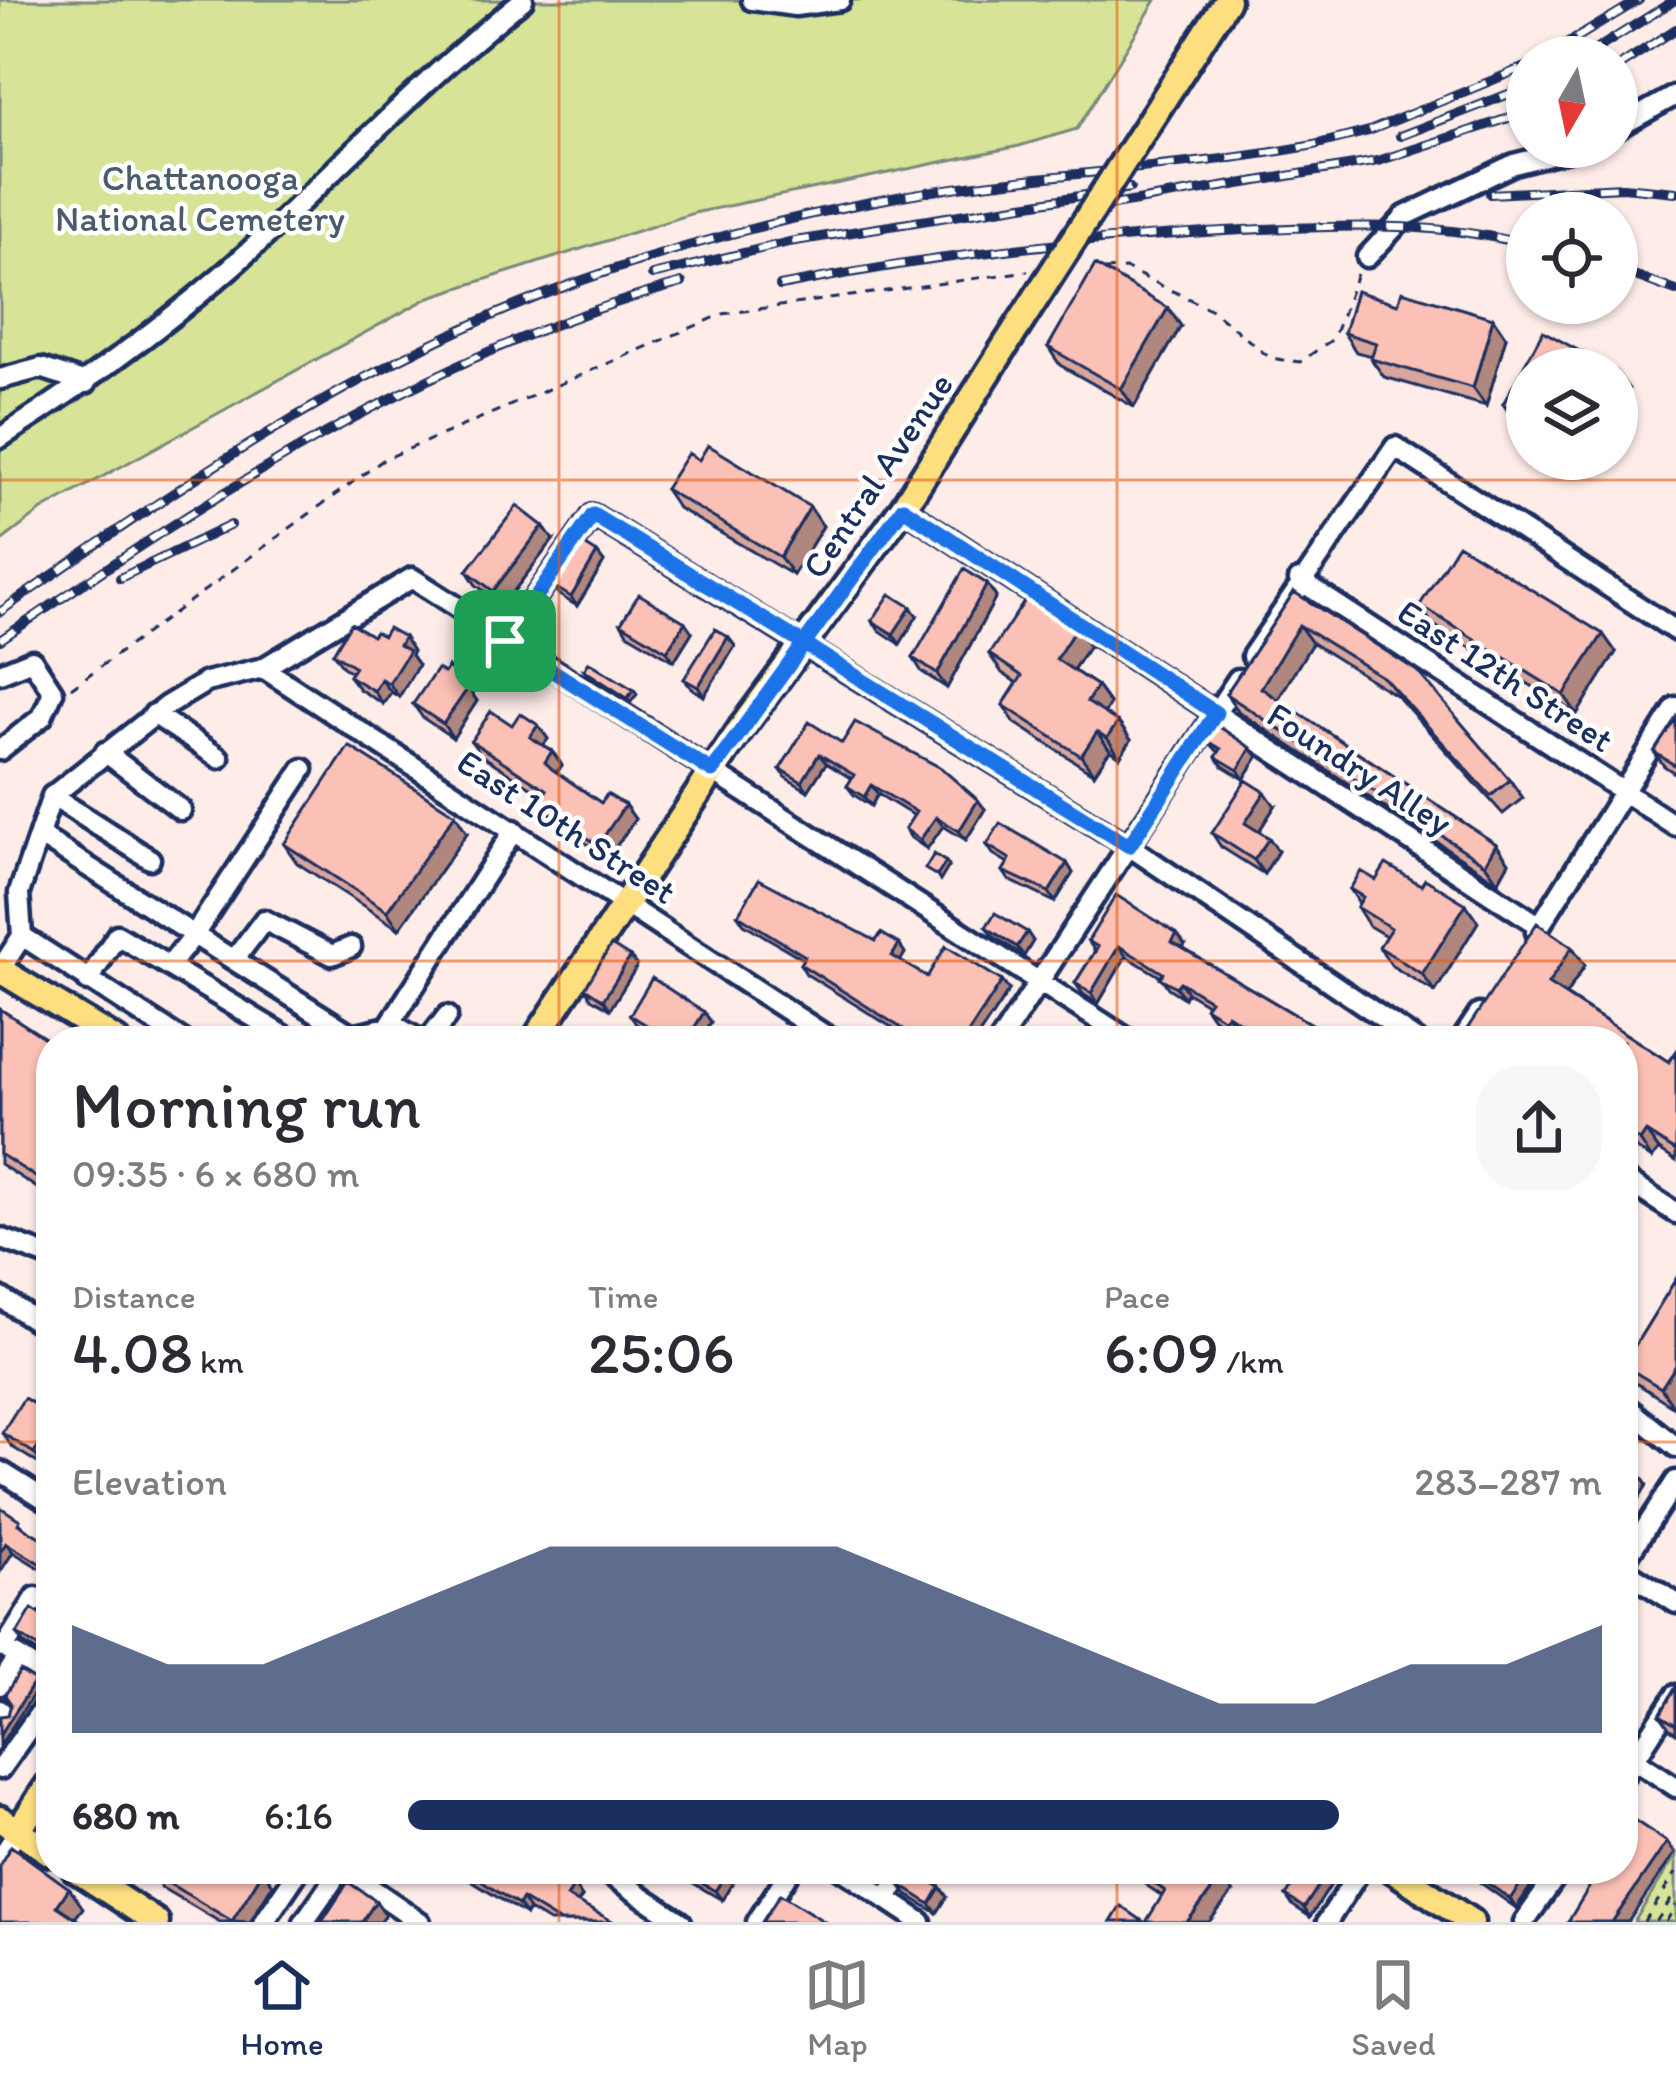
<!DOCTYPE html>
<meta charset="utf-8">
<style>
body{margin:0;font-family:Itim,sans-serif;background:#f7f7f7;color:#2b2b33;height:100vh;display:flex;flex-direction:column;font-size:45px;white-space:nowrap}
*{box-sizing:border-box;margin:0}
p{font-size:39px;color:#7c7c81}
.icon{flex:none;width:66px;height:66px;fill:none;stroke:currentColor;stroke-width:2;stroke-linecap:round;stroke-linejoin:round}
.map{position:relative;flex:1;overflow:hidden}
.sheet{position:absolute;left:36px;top:1026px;width:1602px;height:858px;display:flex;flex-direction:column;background:#fff;border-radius:48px;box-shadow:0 3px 9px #0004}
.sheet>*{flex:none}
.needle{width:78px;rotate:189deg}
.controls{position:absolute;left:1506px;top:36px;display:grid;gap:24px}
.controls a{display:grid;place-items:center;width:132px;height:132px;border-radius:50%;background:#fff;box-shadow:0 3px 9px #0004;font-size:60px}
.pin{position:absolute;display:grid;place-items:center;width:102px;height:102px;color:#fff;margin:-51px;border-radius:24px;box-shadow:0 6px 18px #0006}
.round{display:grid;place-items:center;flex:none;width:126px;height:126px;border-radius:48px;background:#f7f7f7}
.summary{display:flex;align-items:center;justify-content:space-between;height:204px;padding:0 36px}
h1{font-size:66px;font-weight:600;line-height:90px}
.stats{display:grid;grid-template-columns:repeat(3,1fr);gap:18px;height:204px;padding:12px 36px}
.stats div{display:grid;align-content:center}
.stats b{font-size:60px;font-weight:600}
.stats small{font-size:33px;font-weight:400}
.stats p{font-size:33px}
.chart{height:336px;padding:24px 36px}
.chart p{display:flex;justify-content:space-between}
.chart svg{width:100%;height:216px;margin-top:12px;fill:#1b2f5e;opacity:.7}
ul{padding:0 36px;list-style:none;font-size:39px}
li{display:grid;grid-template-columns:192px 144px 1fr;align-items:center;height:90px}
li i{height:30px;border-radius:15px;background:#1b2f5e}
.menu{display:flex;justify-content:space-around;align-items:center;height:168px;border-top:3px solid #e1e1e2;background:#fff;font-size:33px;color:#7c7c81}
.menu a{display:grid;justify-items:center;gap:6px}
.menu .current{color:#1b2f5e}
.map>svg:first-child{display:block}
.green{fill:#d7e497;stroke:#798a7a;stroke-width:3}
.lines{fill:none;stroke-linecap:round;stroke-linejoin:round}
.minor-casing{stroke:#1b2f5e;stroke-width:27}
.major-casing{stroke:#1b2f5e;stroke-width:33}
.path{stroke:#1b2f5e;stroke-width:3;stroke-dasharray:9 9;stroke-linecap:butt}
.minor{stroke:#fff;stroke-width:18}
.major{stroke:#fedf80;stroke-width:24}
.rail-casing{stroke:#1b2f5e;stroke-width:10}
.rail{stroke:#fff;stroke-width:6;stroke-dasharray:18;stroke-linecap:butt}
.major-bridge-casing{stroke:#1b2f5e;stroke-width:33;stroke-linecap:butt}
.major-bridge{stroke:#fedf80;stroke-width:24}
.wall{fill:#d9a69d;stroke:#1b2f5e;stroke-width:3}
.shaded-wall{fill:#b0877f;stroke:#1b2f5e;stroke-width:3}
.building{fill:#fcc1b6;stroke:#1b2f5e;stroke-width:3}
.route-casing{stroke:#fff;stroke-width:24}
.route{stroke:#1a73e8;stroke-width:15}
.grid{fill:none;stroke:#e8590c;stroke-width:3;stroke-opacity:0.55}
.labels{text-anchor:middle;stroke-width:9;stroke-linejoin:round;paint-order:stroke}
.park-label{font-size:36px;fill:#4a5c6c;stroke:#fff}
.street-label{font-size:36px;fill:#1b2f5e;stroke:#fff}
</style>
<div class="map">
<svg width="1676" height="1922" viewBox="0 0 1676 1922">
<rect width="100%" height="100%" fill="#feece9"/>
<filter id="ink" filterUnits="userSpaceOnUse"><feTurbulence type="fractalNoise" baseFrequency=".00833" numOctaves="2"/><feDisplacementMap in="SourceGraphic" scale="24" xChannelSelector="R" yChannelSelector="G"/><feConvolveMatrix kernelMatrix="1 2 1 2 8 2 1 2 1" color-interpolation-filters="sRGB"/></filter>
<g filter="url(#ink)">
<path class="green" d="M0 0H1156L1077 129 1019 146 694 213 430 297 42 510 0 542Z
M1676 1855V1922H1634Z"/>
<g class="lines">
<g class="minor-casing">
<path id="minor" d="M752 0 795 6 840 0
M1617 128 1676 95
M1367 257 1405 216 1514 164 1580 147
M0 379 41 368 86 383
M0 438C95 377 189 309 271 231 354 152 433 71 523 0
M903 508 1540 926
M1299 580 1676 826
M505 641 593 515 1129 846 1417 1041
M1252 656 1395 447 1676 631
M263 668 834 1041
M0 673 32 660 53 692 42 717 0 750
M154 714 219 758
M105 752 181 810
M303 769 194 935 352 1035 388 1027 514 830
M52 796 150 859
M39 835 194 935 170 965
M1536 932 1676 707
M22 936 19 893 52 796 166 706 206 682 263 668 412 578 1131 1041
M234 960 264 920 332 955 351 947
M0 970 22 936 184 1041
M88 981 117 935 293 1041
M391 1023 421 1041
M428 1041 447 1016
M1000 1041 1238 679
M1461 1041 1479 1014
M1623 1178 1676 1213
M0 1238 51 1257
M0 1297 51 1331
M1623 1404 1676 1447
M0 1471 51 1503
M1623 1563 1676 1481
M1623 1569 1676 1603
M0 1645 51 1678
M4 1648 36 1597 51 1607
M0 1685 18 1657
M0 1710 1 1711
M1635 1760 1676 1787
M0 1769 51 1697
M1623 1777 1676 1695
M0 1859 18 1831
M343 1869 420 1922
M601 1869 681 1922
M841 1869 921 1922
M886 1899 906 1869
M264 1922 297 1873 291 1869
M304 1922 332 1882
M757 1922 791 1869
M1327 1922 1361 1869
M1524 1922 1561 1869"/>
</g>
<g class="major-casing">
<path id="major" d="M1183 69 1227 0
M0 970 117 1041
M534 1041 742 727 903 508 1000 354
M0 1819 51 1853
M18 1831 51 1781
M75 1869 156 1922
M1392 1869 1471 1922"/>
</g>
<path class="path" d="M1104 270 1127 269 1212 310 1270 358 1300 362 1333 339 1357 274
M71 688 383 460 723 314 1028 271
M1644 1922 1676 1873
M1656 1922 1676 1892
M1666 1922 1676 1905"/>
<use href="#minor" class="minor"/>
<use href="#major" class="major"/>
<g class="rail-casing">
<path id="rail" d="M1545 57 1639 0
M1584 57 1675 0
M1617 67 1676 29
M1400 136 1527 87
M1490 194 1623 187 1676 192
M1107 206 1378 161 1527 112
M1617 269 1676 291
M652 275 789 242 1130 188
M780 286C941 254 1099 236 1263 229 1354 226 1439 221 1527 245
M120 578 231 525
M0 612C168 493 347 371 540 296 651 253 765 222 881 200 1023 172 1171 172 1314 145L1369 131 1527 66
M0 640C213 495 431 351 682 283"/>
</g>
<use href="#rail" class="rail"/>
<g class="major-bridge-casing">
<path id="major-bridge" d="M1000 354 1183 69"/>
</g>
<use href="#major-bridge" class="major-bridge"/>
</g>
<path class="wall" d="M1168 308 1181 326 1134 407 1060 365 1048 347Z
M1344 333 1506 337 1486 406 1384 377 1371 359 1372 356 1356 352Z
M1527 369V428L1516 422 1503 404Z
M699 460 823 526 793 575 678 508 665 489Z
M553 540 503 605 476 585 467 571Z
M597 553 604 562 577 606 559 595 553 586Z
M987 584 996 597 947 688 922 672 913 658Z
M1294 592 1510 780 1523 798 1503 814 1397 696 1312 643 1278 699 1496 844 1509 862 1498 882 1239 712 1226 694Z
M1420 605 1616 652 1577 714 1432 624Z
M917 616 900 644 879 630 872 621Z
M621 623 692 632 674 661 627 633Z
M1076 628 1089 646 1073 670 1097 686 1110 704 1104 713 1118 722 1131 740 1120 757 1110 750 1094 774 1015 723 1003 705 1017 683 1002 673 989 654Z
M372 636 404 637 413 651 411 655 418 665 399 697 391 692 383 704 359 689 349 676 351 672 343 667 333 653Z
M728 637 735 646 704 696 691 688 684 679Z
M584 670 634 690 637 694 630 703 587 675Z
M468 688 477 701 453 738 423 718 413 704Z
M1676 718V774L1664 766 1654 752Z
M512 725H538L548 739 543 745 552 751 562 765 557 773 601 803 625 805 635 819 608 858 547 817 537 804 543 795 481 755 471 741Z
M1208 741 1258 757 1244 779 1223 766 1216 757 1219 753Z
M842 743 985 809 966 840 943 826 927 849 911 838 905 829 914 816 878 794 871 806 854 795 847 786 852 779 826 763 808 791 786 778 780 769Z
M1275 806 1259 831 1269 838 1278 851 1264 874 1221 847 1212 833Z
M467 833 399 929 297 863 284 844Z
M987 845 1067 863 1073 873 1055 902 1009 880 1003 871 1008 863 993 854Z
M1376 880 1478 922 1435 992 1392 966 1379 947 1386 936 1369 926 1357 907 1359 903 1350 889Z
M738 915 899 944 905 953 900 961 927 977 1009 990 975 1041H914L806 974 800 964 803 959 744 924Z
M986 927 1027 932 1033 941 1024 956 993 936Z
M1088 941 1185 945 1182 948 1326 1033 1332 1041H1261L1234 1025 1232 1029 1213 1018 1205 1007 1207 1004 1187 992 1184 998 1168 988 1161 977 1126 956 1098 1004 1083 994 1075 983 1095 951Z
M1572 947 1585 965 1566 995 1669 1062 1676 1052V1161L1659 1150 1652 1159 1623 1140V1041H1476L1467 1029Z
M630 957 637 966 610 1009 591 998 585 988Z
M0 1009 51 1042V1197L0 1164Z
M704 1012 711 1022 699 1041H664L636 1024 630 1015Z
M1676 1279V1404L1674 1407 1636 1383 1623 1365Z
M51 1414V1455L44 1467 12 1447 2 1433Z
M0 1507 26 1529 51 1544V1575L13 1552 0 1572Z
M51 1621V1661L23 1643 17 1634Z
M1676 1687V1733L1670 1729 1660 1715Z
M452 1869H543L582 1897 578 1903 614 1922H549L529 1910 526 1915Z
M669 1869H734L738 1874 722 1900Z
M1135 1869H1218L1216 1872 1222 1877 1233 1892 1162 1896 1146 1885Z
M1461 1869H1513L1531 1886 1516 1908Z
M153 1874 273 1884 250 1922H220L162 1888Z
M1332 1883 1310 1917 1292 1905 1286 1896Z
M900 1885 940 1887 947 1897 937 1913 907 1895Z"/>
<path class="shaded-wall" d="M1168 308 1181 326 1134 407 1121 389Z
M1493 318 1506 337 1486 406 1473 388Z
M1617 373 1629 389 1617 410Z
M810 507 823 526 793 575 780 557Z
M543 526 553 540 503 605 493 591Z
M597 553 604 562 577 606 571 597Z
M987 584 996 597 947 688 937 674Z
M911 607 917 616 900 644 893 634Z
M685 622 692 632 674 661 667 651Z
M1299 625 1312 643 1274 706 1261 688Z
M1076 628 1089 646 1068 677 1056 659Z
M1603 634 1616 652 1577 714 1564 695Z
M404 637 413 651 411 655 418 665 399 697 389 683 399 645Z
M728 637 735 646 704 696 698 687Z
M381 679 391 692 383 704 374 691Z
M1097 686 1110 704 1100 720 1087 702Z
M468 688 477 701 453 738 443 724Z
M634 690 637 694 630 703 627 698Z
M1118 722 1131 740 1120 757 1107 738Z
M538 725 548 739 540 750 530 737Z
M1097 732 1110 750 1094 774 1081 756Z
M1251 748 1258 757 1244 779 1238 770Z
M552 751 562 765 554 776 545 762Z
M819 754 826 763 808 791 802 782Z
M871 785 878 794 871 806 864 797Z
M1265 792 1275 806 1255 837 1245 823Z
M978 800 985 809 966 840 959 831Z
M625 805 635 819 608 858 598 845Z
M455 814 467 833 399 929 387 911Z
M936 817 943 826 927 849 920 840Z
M1269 838 1278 851 1264 874 1254 860Z
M1496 844 1509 862 1498 882 1485 864Z
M946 862 949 866 940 881 937 876Z
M1067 863 1073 873 1055 902 1049 892Z
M1466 904 1478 922 1435 992 1422 974Z
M1027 932 1033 941 1024 956 1017 947Z
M1177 934 1185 945 1180 953 1172 942Z
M899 944 905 953 898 965 892 956Z
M1119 946 1126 956 1098 1004 1091 993Z
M1572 947 1585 965 1561 1002 1548 984Z
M630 957 637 966 610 1009 603 1000Z
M1002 981 1009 990 975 1041H963Z
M1180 982 1187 992 1184 998 1176 987Z
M704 1012 711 1022 699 1041H686Z
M1227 1014 1234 1025 1232 1029 1224 1019Z
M1646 1132 1659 1150 1652 1159 1640 1141Z
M1676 1365V1404L1674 1407 1661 1388Z
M51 1426V1455L44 1467 34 1453Z
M1641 1476 1647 1485 1623 1524V1504Z
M6 1543 13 1552 0 1572V1552Z
M35 1681 39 1686 0 1745V1735Z
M1667 1842 1675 1853 1628 1922H1612Z
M729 1869H734L738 1874 722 1900 715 1891Z
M263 1871 273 1884 250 1922 232 1921Z
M1326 1874 1332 1883 1310 1917 1304 1908Z
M1222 1877 1233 1892 1209 1922H1187Z
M1525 1877 1531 1886 1516 1908 1510 1899Z
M574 1886 582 1897 574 1908 567 1897Z
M940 1887 947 1897 937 1913 930 1904Z
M69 1888 83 1908 72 1922 57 1906Z
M522 1899 529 1910 526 1915 518 1905Z
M376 1901 385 1914 380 1922H362Z"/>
<path class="building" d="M1095 265 1168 308 1121 389 1048 347Z
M1356 291 1398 304 1402 291 1493 318 1473 388 1371 359 1376 343 1344 333Z
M1543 331 1612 369H1527V417L1503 404Z
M708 445 810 507 780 557 665 489 688 453 699 460Z
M517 506 543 526 493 591 467 571Z
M580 542 597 553 571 597 553 586Z
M1458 544 1603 634 1564 695 1420 605Z
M964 569 987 584 937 674 913 658Z
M1294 592 1417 671 1510 780 1491 796 1384 678 1299 625 1261 688 1496 844 1485 864 1226 694Z
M639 594 685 622 667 651 621 623Z
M890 594 911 607 893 634 872 621Z
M1028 596 1076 628 1056 659 1097 686 1087 702 1118 722 1107 738 1097 732 1081 756 1003 705 1022 676 989 654Z
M351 623 372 636 375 632 383 636 388 628 404 637 399 645 409 651 389 683 381 679 374 691 349 676 355 667 333 653Z
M715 629 728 637 698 687 684 679Z
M589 662 634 690 627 698 584 670Z
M448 667 468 688 443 724 413 704 437 669 444 673Z
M491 711 512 725 520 713 538 725 530 737 552 751 545 762 552 769 601 803 607 794 625 805 598 845 537 804 547 790 471 741Z
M1676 718V766L1654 752Z
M809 722 842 743 855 722 941 768 978 800 959 831 936 817 920 840 905 829 916 812 871 785 864 797 847 786 854 775 819 754 802 782 780 769Z
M1218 726 1251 748 1238 770 1216 757 1221 749 1208 741Z
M349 746 455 814 387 911 284 844Z
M1246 780 1265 792 1245 823 1269 838 1254 860 1212 833Z
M1000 823 1067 863 1049 892 1003 871 1010 859 987 845Z
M934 854 946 862 937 876 925 869Z
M1386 864 1421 885 1425 879 1466 904 1422 974 1379 947 1391 928 1357 907 1363 897 1350 889 1361 871 1376 880Z
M759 879 876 941 881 933 899 944 892 956 927 977 946 946 1002 981 963 1041H915L917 1038 800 964 805 956 738 915Z
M1116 895 1177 934 1172 942 1326 1033 1321 1041H1271L1227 1014 1224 1019 1205 1007 1210 1000 1180 982 1176 987 1160 978 1163 973 1119 946 1091 993 1075 983 1098 947 1088 941Z
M995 913 1027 932 1017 947 986 927Z
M1537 923 1572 947 1548 984 1669 1062 1676 1052V1151L1646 1132 1640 1141 1623 1130V1041H1485L1467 1029Z
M611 945 630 957 603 1000 585 988Z
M652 978 704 1012 686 1041H673L630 1015Z
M0 1009 51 1042V1187L0 1154Z
M552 1028 572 1041H544Z
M1676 1279V1365L1661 1388 1623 1365Z
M51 1360V1384L40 1377Z
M24 1398 51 1414V1426L34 1453 2 1433Z
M1623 1465 1641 1476 1623 1504Z
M0 1507 20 1520 18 1524 51 1544V1570L6 1543 0 1552Z
M32 1609 51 1621V1648L47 1653 17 1634Z
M20 1671 35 1681 0 1735V1716L8 1715 11 1704 5 1695Z
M1676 1687V1725L1660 1715Z
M1631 1818 1667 1842 1612 1922H1568L1600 1869H1623V1831Z
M11 1846 69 1888 57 1906 81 1922H0V1864Z
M156 1869H260L263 1871 232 1921 153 1874Z
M462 1869H543L574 1886 567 1897 614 1922H560L522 1899 518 1905Z
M678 1869H729L715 1891Z
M910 1869 940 1887 930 1904 900 1885Z
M1137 1869H1211L1222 1877 1187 1922H1146L1165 1891 1136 1870Z
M1303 1869H1318L1326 1874 1304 1908 1286 1896Z
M1467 1869H1513L1525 1877 1510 1899Z
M348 1882 376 1901 362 1922H322Z
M780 1894 825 1922H762Z
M1121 1906 1144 1922H1111Z"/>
</g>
<g class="lines" filter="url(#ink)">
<g class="route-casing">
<path id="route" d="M505 641 712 771 804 644 1129 846 1216 713 903 508 804 644 593 515 505 641"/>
</g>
<use href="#route" class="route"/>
</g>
<path class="grid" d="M559 0V1041M1117 0V1041M0 480H1676M0 961H1676M0 1442H51M1623 1442H1676M559 1869V1922M1117 1869V1922"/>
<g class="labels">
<g class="park-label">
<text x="200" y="190">Chattanooga<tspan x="200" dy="41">National Cemetery</tspan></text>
</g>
<g class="street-label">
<text transform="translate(877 475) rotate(-56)" y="13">Central Avenue</text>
<text transform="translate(1506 675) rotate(33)" y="13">East 12th Street</text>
<text transform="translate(1360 768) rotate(33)" y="13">Foundry Alley</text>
<text transform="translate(567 826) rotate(33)" y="13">East 10th Street</text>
</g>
</g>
</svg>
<div class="controls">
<a><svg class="needle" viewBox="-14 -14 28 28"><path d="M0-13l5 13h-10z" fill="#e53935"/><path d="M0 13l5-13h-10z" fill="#7c7c81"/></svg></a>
<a><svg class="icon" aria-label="locate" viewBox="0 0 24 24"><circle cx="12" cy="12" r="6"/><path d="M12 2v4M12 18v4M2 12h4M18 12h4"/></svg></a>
<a><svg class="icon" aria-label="layers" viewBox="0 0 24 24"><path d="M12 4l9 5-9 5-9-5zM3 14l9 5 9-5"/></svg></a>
</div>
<div class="pin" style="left:505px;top:641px;background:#1e9e55"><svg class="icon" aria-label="arrive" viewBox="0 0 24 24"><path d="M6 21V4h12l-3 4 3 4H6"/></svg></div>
<section class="sheet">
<div class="summary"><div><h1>Morning run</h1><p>09:35 · 6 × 680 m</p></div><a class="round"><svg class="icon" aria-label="share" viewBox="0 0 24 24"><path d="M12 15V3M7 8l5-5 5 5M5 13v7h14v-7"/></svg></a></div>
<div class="stats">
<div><p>Distance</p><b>4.08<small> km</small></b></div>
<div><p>Time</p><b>25:06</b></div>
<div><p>Pace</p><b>6:09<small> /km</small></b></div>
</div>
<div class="chart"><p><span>Elevation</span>283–287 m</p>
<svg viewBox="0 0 160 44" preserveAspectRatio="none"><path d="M0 44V22L10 30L20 30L30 22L40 14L50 6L60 6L70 6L80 6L90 14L100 22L110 30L120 38L130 38L140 30L150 30L160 22V44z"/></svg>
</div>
<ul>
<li><b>680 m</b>6:16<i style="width:78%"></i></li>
</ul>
</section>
</div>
<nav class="menu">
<a class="current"><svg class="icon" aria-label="home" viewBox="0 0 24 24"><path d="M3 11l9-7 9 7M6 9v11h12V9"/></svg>Home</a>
<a><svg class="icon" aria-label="map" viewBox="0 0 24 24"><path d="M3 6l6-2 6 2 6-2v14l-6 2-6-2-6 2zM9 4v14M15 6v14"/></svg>Map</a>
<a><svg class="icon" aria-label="saved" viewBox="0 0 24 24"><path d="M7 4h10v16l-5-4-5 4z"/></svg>Saved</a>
</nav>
